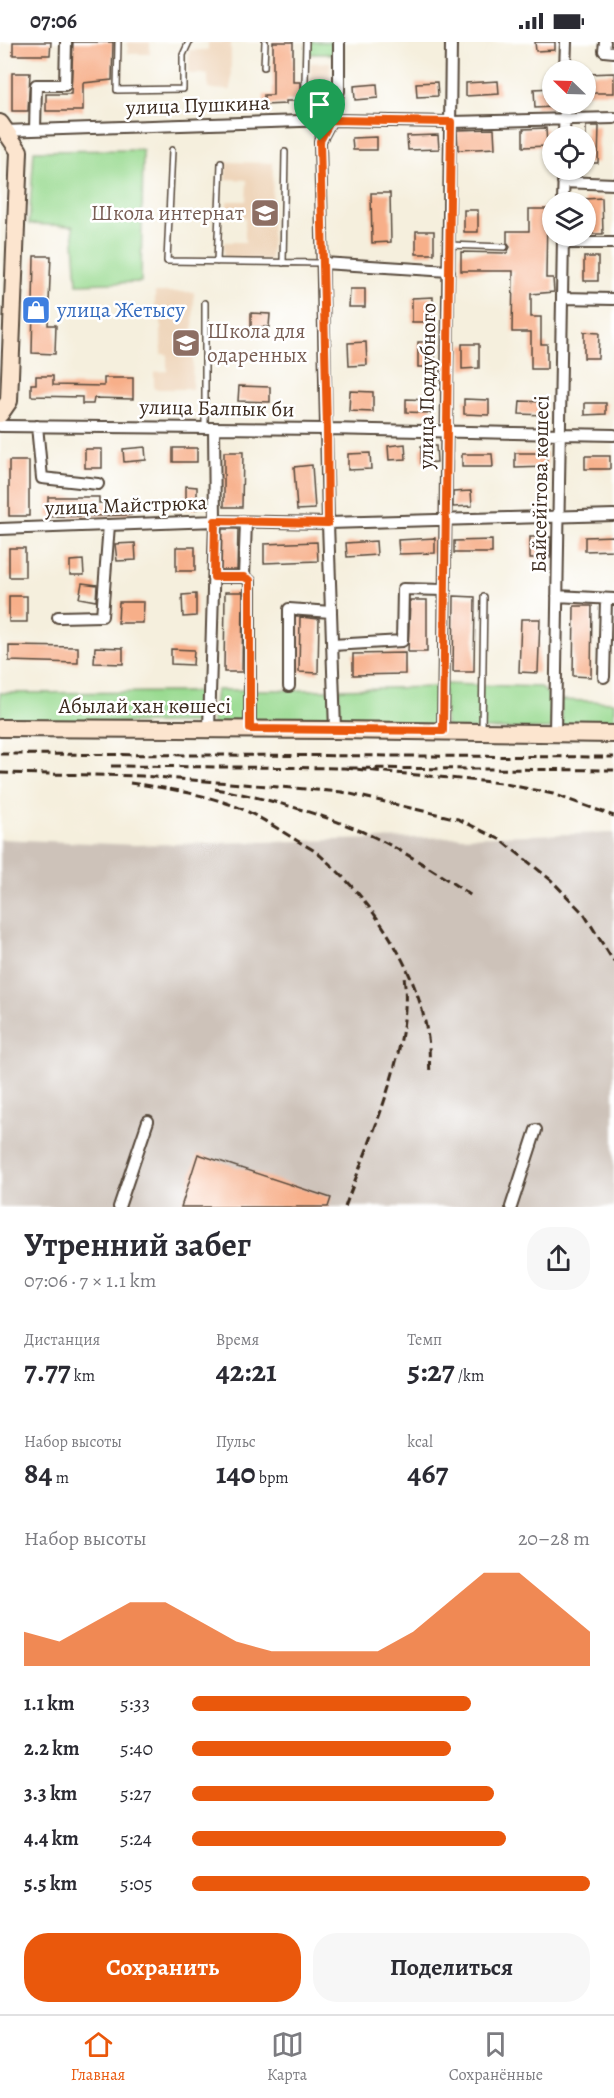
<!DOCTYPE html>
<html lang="ru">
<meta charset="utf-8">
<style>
body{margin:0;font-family:Alegreya,serif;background:#f7f7f7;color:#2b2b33;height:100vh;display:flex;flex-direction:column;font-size:22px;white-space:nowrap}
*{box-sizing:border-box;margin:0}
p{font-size:20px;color:#7c7c81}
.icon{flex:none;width:33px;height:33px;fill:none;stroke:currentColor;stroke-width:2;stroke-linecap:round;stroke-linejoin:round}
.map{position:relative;height:1165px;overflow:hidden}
.drawer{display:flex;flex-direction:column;background:#fff;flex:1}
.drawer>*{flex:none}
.needle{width:39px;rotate:293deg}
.controls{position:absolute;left:542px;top:18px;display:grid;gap:12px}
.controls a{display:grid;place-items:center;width:54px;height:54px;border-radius:50%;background:#fff;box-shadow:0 2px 4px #0004;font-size:30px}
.pin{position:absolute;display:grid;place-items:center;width:51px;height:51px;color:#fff;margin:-62px -26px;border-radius:50% 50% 50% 0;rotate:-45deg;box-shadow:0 0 6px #0007}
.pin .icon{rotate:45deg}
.round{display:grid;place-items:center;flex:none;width:63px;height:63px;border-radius:24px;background:#f7f7f7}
.overview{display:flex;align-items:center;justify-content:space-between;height:102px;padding:0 24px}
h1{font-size:33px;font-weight:700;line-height:45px}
.figures{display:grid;grid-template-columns:repeat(3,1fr);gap:9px;height:102px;padding:6px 24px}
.figures div{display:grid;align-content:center}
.figures b{font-size:30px;font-weight:700}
.figures small{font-size:16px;font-weight:400}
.figures p{font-size:16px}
.chart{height:168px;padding:12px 24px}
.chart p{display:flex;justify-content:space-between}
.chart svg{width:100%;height:108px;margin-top:6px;fill:#ea580c;opacity:.7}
.action{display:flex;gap:12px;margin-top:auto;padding:12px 24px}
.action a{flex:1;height:69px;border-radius:24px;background:#ea580c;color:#fff;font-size:24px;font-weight:700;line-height:69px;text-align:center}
.action a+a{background:#f7f7f7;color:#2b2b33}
ul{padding:0 24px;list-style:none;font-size:20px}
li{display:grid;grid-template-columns:96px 72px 1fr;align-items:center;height:45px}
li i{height:15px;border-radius:8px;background:#ea580c}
.status{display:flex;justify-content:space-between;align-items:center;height:42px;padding:0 30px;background:#fff;direction:ltr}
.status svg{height:16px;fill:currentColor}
.tabs{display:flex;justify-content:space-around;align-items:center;height:84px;border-top:2px solid #e1e1e2;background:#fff;font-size:16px;color:#7c7c81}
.tabs a{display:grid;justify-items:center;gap:3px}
.tabs .active{color:#ea580c}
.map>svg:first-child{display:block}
.built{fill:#efd6bb}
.industrial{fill:#cdc2b9}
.green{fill:#99da90;stroke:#6a8257;stroke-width:1.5}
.building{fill:#f7af89}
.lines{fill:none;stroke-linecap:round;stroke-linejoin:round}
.lane-casing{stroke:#57483b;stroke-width:8}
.street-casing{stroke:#57483b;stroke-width:14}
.secondary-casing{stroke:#57483b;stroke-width:20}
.lane{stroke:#fff;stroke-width:5}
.street{stroke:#fff;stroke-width:10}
.secondary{stroke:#fce5cf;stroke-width:16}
.rail{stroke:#3b2a1e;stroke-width:3;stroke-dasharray:9 4.5;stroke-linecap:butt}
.route-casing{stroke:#fff;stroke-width:12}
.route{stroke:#ea580c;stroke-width:8}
.labels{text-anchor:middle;stroke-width:5;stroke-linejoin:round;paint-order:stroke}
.street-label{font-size:21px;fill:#3b2a1e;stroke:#fff}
.education-label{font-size:21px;fill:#785e54;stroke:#fff;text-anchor:end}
.shop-label{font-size:21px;fill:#366cbe;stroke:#fff;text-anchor:start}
</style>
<div class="status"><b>07:06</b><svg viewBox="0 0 49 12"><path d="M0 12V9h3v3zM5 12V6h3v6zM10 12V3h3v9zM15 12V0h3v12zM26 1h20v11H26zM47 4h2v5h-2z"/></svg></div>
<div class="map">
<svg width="614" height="1165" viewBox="0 0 614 1165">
<rect width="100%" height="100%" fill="#fff"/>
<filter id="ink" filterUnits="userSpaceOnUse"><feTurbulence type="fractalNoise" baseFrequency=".0167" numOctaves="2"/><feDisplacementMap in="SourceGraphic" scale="12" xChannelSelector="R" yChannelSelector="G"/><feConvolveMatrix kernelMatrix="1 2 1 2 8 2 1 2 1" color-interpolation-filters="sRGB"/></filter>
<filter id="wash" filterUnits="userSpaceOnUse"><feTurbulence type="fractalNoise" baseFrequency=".008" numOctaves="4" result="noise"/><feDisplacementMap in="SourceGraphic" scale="24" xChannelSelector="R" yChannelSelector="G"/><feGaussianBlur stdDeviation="1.35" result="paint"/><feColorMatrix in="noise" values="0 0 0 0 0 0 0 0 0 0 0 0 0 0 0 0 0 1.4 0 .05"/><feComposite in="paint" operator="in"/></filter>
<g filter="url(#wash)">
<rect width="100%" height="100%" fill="#f5efdd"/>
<path class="built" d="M128 0H150V12H128Z
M208 0H231V48L208 47V32H189V8H208Z
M330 20 331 51 311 52 310 21Z
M226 120 273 121 271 218 224 217V200H245V175L227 174V159H246L247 138 226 137Z
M155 250H194L193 290 200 291V308H193L192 347H154V330L167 329V312H161V266H155Z"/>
<path class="industrial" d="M614 791V1165H0V797L135 803Z"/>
<path class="green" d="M309 0H334V12H309Z
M143 108 141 240 77 242 73 184 29 182 34 109Z
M443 642 541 645 552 657 551 687H446Z
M438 645 440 686 340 685 339 647Z
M216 648H331L330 684 212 683Z
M203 650V681H0V651Z
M560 658 614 660V687L563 686Z"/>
<g id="blocks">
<path class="building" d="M13 0H51L50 13H13Z
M73 0H113L112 38 83 41V69H46V52H71Z
M273 0H293V40H300V59H286V62L264 63V53H273Z
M535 0H555V8L536 9Z
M12 31H30L28 69H12Z
M614 31V51H586V32Z
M498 39 499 52 466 54V41Z
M437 40 438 54 417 55 416 41Z
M377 42 378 56 355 58 354 44Z
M552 46V65L535 66 534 47Z
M586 84H599L598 121H586Z
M546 86 547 104 523 105V87Z
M494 87 495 106 458 108 457 88Z
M438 93 439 107 408 108 407 94Z
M377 95V108H353L352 96Z
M371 151H390L391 200 372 201Z
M602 156 603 192H586L585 157Z
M529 167H547L546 236H553L554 250 531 252V275H541V302H547V327H531V290H512L513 229H461V210L507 211 510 205 507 201V189H529Z
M464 168H478V190H464Z
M416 189H434V212H416Z
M34 214H51L48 283H56L55 312 32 311Z
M584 215H598V239H584Z
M350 247H365V265H349Z
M433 255V280H412V256Z
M251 271 270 272 269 285H251Z
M584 290 599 291 598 316H584Z
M366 300 367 323 349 324 348 301Z
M418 300H435V325H418Z
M462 302H479V326L462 327Z
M36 334H53V343L104 344V336H133V357L94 356 93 362H82V355L31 354V342H36Z
M239 344 270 345V360L238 359Z
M350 349 373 350V370L349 369Z
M406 357 431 358V371L406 370Z
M464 357 489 358V373L464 372Z
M520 359 545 360 544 373 519 372Z
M585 361H606V372L585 373Z
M405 402 406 417 389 418 388 404Z
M421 404H436L437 420 421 421Z
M145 405 146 418 124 420 123 407Z
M173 406H197V420H173Z
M85 407H102V426H85Z
M224 410H243L242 465H224Z
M370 411 371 427 348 428V412Z
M515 411H546L547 425 515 426Z
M462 412H492L493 425H462Z
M585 414H610V427H585Z
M9 419H29V474H9Z
M312 423 315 467 297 468 294 425Z
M186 444 197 445V467H186Z
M471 449 472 464 453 465V450Z
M48 455H99V461L131 460V473L48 475Z
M222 487H238L237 528H221Z
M614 494V508L585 509V495Z
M530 495H551L550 516H530Z
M435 496V511L399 512 398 498Z
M492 498V511H454V499Z
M376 499 377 513 347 515 346 501Z
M317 500 318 519 264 521V502Z
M135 501 136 518 117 519 115 502Z
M176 505H195V529H176Z
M9 506H25V535H9Z
M83 518 84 533H70V519Z
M82 541 97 543 96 559 79 556Z
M225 550H243L242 630H224Z
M196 552V574L183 575 182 553Z
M9 554H27V580H9Z
M454 554 475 555 474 630H453Z
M410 558H427V610H408Z
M119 560H144L143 581H118Z
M574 564H592L591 635 573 634Z
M300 575 319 577 318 631 299 630Z
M521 577H540L538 631 519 630Z
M9 604 78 605V621L9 619Z
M95 605 123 606V622L94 621Z
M171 607 194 608 193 623 171 622Z
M405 611V632L353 633V612Z
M198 1112 331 1156 328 1165H181Z"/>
</g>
</g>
<g filter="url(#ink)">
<use href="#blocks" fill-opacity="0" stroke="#57483b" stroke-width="1.5"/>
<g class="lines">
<g class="lane-casing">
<path id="lane" d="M118 0 117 48 183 47V13L189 0
M264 25 265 0
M304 79 306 0
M172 108 167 219 323 221
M449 203 505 205
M217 220 221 121
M283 221 285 110
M205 386V261
M482 688 484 555"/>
</g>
<g class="street-casing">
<path id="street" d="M605 0 604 9 614 10
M565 28 566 0
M35 88 36 43H65L66 0
M3 89 331 78 451 80 614 76
M564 94 565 62
M563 140 614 142
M563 160 564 128
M563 201H614
M323 221 449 229
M562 256 614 257
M0 384 327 387 614 393
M37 384 42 436 98 442
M246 480 244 535 250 539V687
M0 487 215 479 328 481 614 473
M214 535H244
M557 554 614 557
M58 575 102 574 109 483
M332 603 402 599 403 547 444 548
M604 635 606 557
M289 644V567L331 570
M209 687 215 479 214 386
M335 688 328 481 320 99 331 78 339 49V0
M443 689 451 0
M555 691 563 194
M119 1165 148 1079
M511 1165 536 1088"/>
</g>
<g class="secondary-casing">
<path id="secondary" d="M0 81 19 109 9 359 0 372
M0 686 335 688 614 692"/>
</g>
<use href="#lane" class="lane"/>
<use href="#street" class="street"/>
<use href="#secondary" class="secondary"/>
<path class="rail" d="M0 712 614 715
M111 724 344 726
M614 728 344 726 501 741 553 752 614 774
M0 731 142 734 342 750 458 777 501 798 551 838 584 872 614 920
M130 741C161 745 203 752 232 763 254 771 275 785 296 798 304 803 315 808 322 815 374 860 418 928 428 996 430 1008 429 1021 430 1032
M215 747C264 755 330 774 374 795 409 812 441 833 473 855
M345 1165C368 1101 414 1002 404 935"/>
</g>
</g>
<g class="lines" filter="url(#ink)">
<g class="route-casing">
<path id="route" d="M331 78 451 80 443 689 250 687V538L244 535H214L215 479 328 481 327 387 320 99Z"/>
</g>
<use href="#route" class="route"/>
</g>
<defs>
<g id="school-square" transform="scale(1.5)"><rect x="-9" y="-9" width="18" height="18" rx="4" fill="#8d6e63" stroke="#fff"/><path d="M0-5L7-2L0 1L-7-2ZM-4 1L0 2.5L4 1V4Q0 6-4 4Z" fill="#fff"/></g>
<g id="shop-square" transform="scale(1.5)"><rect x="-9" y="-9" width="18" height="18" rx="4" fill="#3f7fe0" stroke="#fff"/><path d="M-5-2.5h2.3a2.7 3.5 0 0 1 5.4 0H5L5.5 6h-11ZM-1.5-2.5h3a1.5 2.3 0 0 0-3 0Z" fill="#fff"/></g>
</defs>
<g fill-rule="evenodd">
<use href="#school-square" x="265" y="171"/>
<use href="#shop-square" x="36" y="268"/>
<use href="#school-square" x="186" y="301"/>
</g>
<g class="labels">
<g class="street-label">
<text transform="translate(198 63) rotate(-2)" y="7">улица Пушкина</text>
<text transform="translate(427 344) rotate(-89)" y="7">улица Поддубного</text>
<text transform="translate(217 366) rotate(1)" y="7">улица Балпык би</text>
<text transform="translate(540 442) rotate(-89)" y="7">Байсейітова көшесі</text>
<text transform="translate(126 463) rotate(-2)" y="7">улица Майстрюка</text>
<text x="145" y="671">Абылай хан көшесі</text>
</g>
<g class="education-label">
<text x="244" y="178">Школа интернат</text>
<text x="207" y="296" text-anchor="start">Школа для<tspan x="207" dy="24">одаренных</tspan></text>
</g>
<g class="shop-label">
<text x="57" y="275">улица Жетысу</text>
</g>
</g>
</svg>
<div class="controls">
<a><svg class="needle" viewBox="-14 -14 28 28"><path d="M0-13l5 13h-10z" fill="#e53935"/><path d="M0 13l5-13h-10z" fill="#7c7c81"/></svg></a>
<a><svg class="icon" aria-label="locate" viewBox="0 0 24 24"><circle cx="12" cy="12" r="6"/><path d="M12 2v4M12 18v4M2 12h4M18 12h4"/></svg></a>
<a><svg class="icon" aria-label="layers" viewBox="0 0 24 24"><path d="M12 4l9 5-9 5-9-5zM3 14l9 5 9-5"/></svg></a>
</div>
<div class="pin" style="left:320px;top:99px;background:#1e9e55"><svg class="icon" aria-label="arrive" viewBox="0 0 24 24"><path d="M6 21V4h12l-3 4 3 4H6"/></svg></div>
</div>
<section class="drawer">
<div class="overview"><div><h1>Утренний забег</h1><p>07:06 · 7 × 1.1 km</p></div><a class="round"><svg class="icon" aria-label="share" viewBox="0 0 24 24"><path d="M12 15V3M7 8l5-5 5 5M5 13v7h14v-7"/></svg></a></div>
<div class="figures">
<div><p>Дистанция</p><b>7.77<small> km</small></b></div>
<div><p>Время</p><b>42:21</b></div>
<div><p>Темп</p><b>5:27<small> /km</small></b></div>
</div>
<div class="figures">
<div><p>Набор высоты</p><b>84<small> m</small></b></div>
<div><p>Пульс</p><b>140<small> bpm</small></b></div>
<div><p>kcal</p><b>467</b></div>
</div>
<div class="chart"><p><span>Набор высоты</span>20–28 m</p>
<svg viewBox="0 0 160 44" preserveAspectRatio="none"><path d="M0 44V30L10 34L20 26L30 18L40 18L50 26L60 34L70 38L80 38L90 38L100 38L110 30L120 18L130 6L140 6L150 18L160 30V44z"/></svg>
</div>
<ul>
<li><b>1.1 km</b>5:33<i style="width:70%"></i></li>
<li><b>2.2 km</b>5:40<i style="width:65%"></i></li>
<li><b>3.3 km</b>5:27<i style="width:76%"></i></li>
<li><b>4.4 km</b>5:24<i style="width:79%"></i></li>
<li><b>5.5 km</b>5:05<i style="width:100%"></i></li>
</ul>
<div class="action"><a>Сохранить</a><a>Поделиться</a></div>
</section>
<nav class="tabs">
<a class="active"><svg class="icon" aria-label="home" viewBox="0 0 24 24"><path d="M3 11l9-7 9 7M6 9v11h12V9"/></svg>Главная</a>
<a><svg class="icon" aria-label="map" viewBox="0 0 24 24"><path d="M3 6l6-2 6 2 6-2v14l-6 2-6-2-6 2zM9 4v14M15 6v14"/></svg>Карта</a>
<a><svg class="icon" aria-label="saved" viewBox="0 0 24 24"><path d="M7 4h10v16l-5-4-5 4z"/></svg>Сохранённые</a>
</nav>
